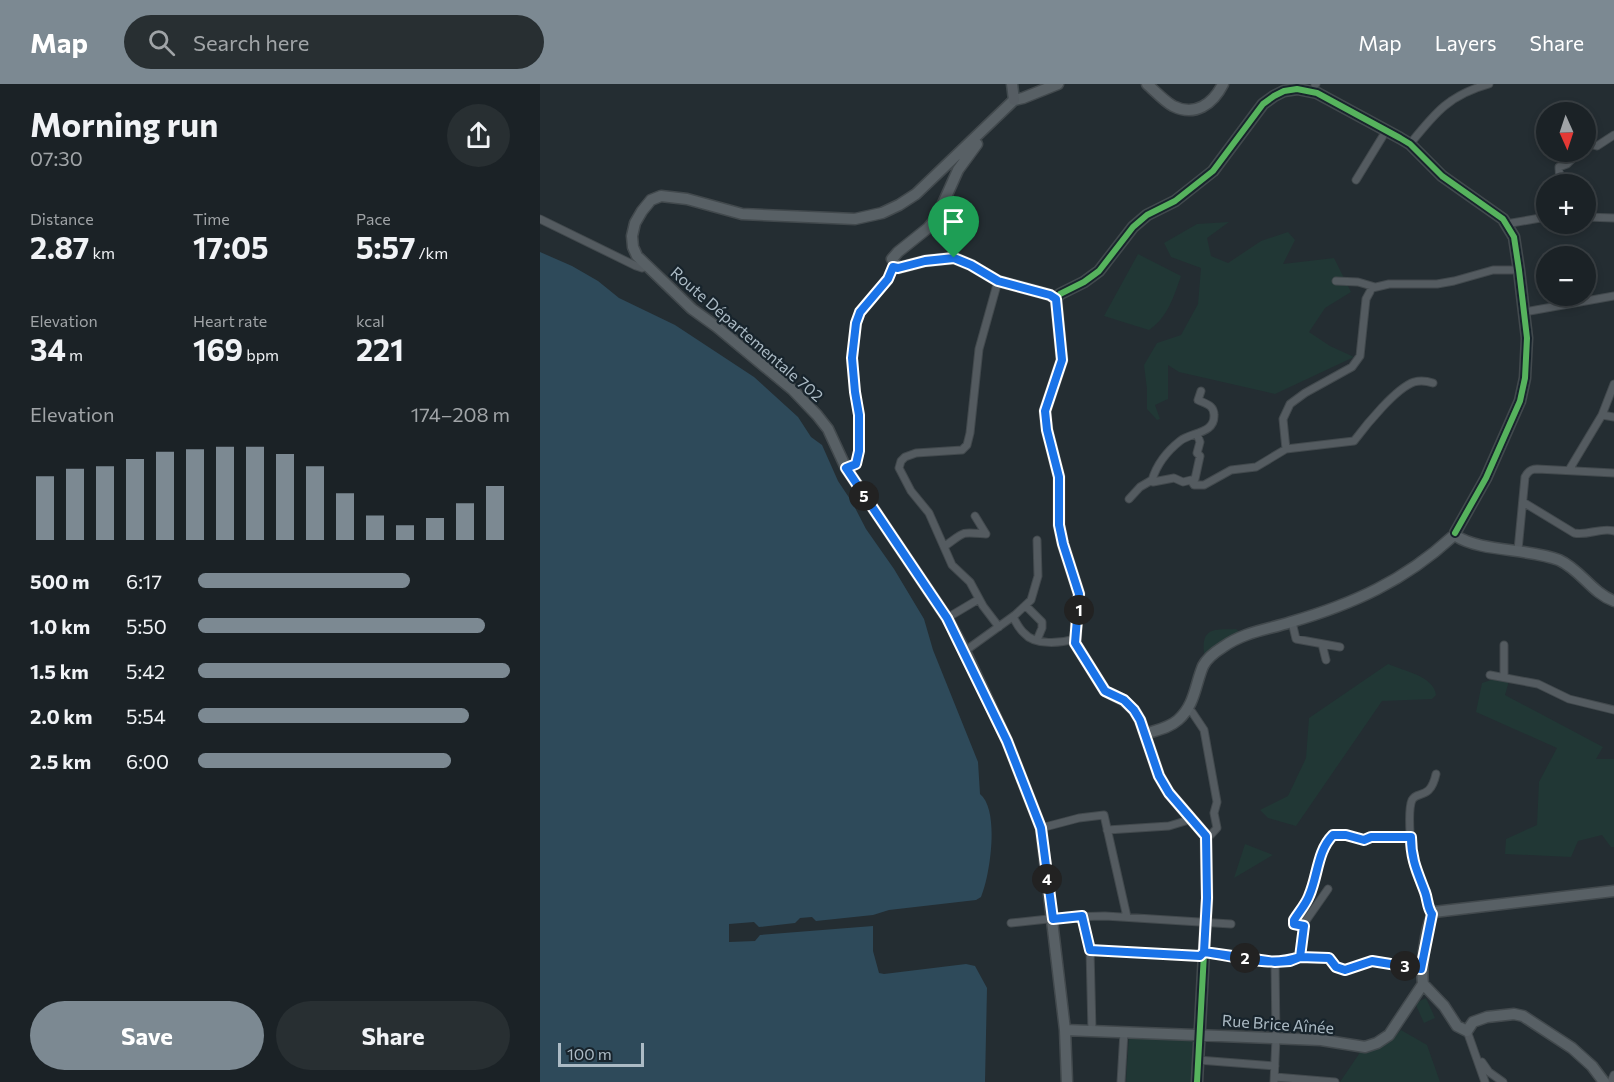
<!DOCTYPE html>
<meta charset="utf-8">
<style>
body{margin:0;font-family:Commissioner,sans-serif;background:#282f32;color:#f1f3f6;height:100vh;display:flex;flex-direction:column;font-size:22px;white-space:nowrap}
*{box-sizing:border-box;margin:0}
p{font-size:20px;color:#a0a4a7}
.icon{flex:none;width:33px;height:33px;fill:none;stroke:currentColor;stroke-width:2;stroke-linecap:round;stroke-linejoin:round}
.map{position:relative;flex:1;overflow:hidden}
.sheet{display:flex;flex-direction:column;background:#1b2226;width:540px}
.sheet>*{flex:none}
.needle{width:39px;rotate:177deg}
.fabs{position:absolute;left:996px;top:18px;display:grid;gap:12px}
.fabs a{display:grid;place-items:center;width:60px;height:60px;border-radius:50%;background:#1b2226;box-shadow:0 3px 9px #0003,0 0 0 2px #393f43;font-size:30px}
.scale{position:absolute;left:18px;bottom:15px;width:86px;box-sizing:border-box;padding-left:6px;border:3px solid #acbbc5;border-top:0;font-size:16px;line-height:21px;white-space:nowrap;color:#acbbc5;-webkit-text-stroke:4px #18242c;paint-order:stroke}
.pin{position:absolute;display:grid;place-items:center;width:51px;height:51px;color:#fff;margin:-62px -26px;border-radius:50% 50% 50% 0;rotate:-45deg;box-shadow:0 0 6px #0007}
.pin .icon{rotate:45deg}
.km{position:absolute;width:30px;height:30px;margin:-15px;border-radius:50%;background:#222;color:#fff;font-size:16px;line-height:30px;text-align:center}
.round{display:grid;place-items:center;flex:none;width:63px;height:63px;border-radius:32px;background:#282f32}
.summary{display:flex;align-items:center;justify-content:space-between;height:102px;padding:0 30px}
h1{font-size:33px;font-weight:700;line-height:45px}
.figures{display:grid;grid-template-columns:repeat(3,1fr);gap:9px;height:102px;padding:6px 30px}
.figures div{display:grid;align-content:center}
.figures b{font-size:30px;font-weight:700}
.figures small{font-size:16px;font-weight:400}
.figures p{font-size:16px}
.chart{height:168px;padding:12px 30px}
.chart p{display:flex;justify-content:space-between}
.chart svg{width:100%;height:108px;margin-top:6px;stroke:#7c8992;stroke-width:6}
.cta{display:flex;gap:12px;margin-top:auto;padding:12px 30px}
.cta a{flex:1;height:69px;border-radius:36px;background:#7c8992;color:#fff;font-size:24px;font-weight:700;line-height:69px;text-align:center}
.cta a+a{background:#282f32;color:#f1f3f6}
ul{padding:0 30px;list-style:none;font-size:20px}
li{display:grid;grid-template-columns:96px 72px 1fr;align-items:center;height:45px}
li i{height:15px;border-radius:8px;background:#7c8992}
header{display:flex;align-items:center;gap:36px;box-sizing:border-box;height:84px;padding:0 30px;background:#7c8992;color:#fff}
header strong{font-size:28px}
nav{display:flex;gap:33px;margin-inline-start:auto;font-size:21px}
.search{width:420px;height:54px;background:#282f32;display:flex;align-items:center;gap:15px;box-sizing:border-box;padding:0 21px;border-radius:33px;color:#a0a4a7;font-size:22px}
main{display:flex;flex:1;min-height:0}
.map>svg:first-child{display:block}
.green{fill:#213735}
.water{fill:#2e4a5a}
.pier{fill:#242d32}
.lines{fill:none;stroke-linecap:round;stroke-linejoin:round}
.street-casing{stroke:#42494d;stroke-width:9}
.secondary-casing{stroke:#42494d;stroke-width:13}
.primary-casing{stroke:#414a4e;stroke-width:13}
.street{stroke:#545b60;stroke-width:7}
.secondary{stroke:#586065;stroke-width:10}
.primary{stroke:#565d63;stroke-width:10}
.cycleway-casing{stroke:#18242c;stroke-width:10}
.cycleway{stroke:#56b35d;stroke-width:6}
.route-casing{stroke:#fff;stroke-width:12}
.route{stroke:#1a73e8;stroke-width:8}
.labels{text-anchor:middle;stroke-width:4.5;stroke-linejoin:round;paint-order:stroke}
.street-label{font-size:16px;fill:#acbbc5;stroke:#18242c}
</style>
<header>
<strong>Map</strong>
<div class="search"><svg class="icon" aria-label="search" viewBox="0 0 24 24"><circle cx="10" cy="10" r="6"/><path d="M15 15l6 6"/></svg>Search here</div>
<nav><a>Map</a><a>Layers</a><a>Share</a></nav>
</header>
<main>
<section class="sheet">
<div class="summary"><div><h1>Morning run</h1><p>07:30</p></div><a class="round"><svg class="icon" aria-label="share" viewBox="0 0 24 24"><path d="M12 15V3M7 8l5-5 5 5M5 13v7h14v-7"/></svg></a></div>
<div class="figures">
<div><p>Distance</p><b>2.87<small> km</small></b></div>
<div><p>Time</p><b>17:05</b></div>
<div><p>Pace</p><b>5:57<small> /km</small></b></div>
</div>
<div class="figures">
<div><p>Elevation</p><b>34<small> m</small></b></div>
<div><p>Heart rate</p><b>169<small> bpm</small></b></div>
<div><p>kcal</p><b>221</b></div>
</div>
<div class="chart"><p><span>Elevation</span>174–208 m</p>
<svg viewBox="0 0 160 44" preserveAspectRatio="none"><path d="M5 44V18M15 44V15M25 44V14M35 44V11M45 44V8M55 44V7M65 44V6M75 44V6M85 44V9M95 44V14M105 44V25M115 44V34M125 44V38M135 44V35M145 44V29M155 44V22"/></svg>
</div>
<ul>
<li><b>500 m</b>6:17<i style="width:68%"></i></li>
<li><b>1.0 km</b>5:50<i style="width:92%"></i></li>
<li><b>1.5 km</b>5:42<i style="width:100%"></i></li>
<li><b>2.0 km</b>5:54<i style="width:87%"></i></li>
<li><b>2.5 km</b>6:00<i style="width:81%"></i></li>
</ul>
<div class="cta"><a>Save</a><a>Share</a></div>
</section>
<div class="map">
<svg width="1074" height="998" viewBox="0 0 1074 998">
<rect width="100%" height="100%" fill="#242d32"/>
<path class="green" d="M689 138 667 154 671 172 688 179 721 157 748 148 755 156 743 180 794 174 811 208 785 224 769 248 790 262 814 273 735 310 639 288 628 281V315L615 321 620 335 617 336 607 325V305L604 281 617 259 641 251 658 220 661 184 631 173 624 159 657 140Z
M598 170 641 192C634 212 628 233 609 246L564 232Z
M696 545 701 549 668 570 664 569C661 542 676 546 696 545Z
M848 580C864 587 894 592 896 611L892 615 842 617 756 742 728 734 720 726 748 712 766 674 769 634Z
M957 594 969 597 965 611 1063 663 1056 675H1074V763H1071L1062 751 1038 757 1031 773 965 770 966 755 997 741 999 698 1017 664 936 628 942 599Z
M705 760 733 771 694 794Z
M886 914 895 934 884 939 875 919Z
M861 946 887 961 900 998H800L821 967 853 954Z
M589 951 656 953 654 998H586Z"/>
<path class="water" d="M0 168 32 182 58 197 79 214 135 241 214 293 258 333 271 353 282 361 298 397 312 418 326 445 354 485 384 535 393 566 438 678 440 710C460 726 450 792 441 813L436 816 349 826 333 831V867L339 889 344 890 426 880 435 882 447 904 445 998H0Z"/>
<path class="pier" d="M333 831V842L220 851 215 857 189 858V840L214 838 219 843 255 839 260 834 272 833 276 837Z"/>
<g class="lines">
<g class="street-casing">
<path id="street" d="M775 1 776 0
M870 60C895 29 909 11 949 0
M1046 63 1050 60 1057 62 1074 51
M816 96 846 47
M1020 100 1019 83 1027 80 1039 68
M1046 133 1074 134
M0 135 96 182 102 184 107 182
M966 140 1006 133
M458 197 439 265 430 349 427 361 422 366 376 369 365 373 361 377 359 384 371 407 389 429 412 481 430 498 443 522 459 543
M796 197 818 198 835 203
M984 228 1074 212
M1062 331 1074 333
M746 365 743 335 750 320 765 309 812 283 820 272 826 215 832 204 849 200H897L914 197 953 186H979
M306 384 316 380C323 355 317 330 315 306 312 284 312 263 316 241 321 217 344 206 353 183L358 184
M1029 386 1062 331 1074 300
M651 396 655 395 660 372 657 369 660 358 657 350
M610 397 613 398 634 394 643 398 651 396 654 401H664L691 386 716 383 746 365 814 357C826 341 856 304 874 298 881 296 887 297 893 299
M589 415 600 403 612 396C617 380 626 368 640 357 651 348 675 350 674 331 674 321 666 320 658 316L661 307
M983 418 1034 449C1048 452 1061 443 1074 447
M405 462C426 447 420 448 446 450L435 432
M978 466 985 393C988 387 991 385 997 385L1074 389
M486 522 502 538V544L497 556
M473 533C476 538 479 545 484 549 495 562 521 559 535 555
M407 534 439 515
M752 538 756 555 800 563
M782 560 786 576
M425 567 475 531 491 516 498 492 497 456
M950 591 998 600 1029 615 1074 626
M964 593V561
M646 627 652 628 664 646 677 718 674 729 677 744 666 756
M501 744 539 734 564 731 587 833
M567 746 629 742 652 735
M893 830C887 823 888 816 885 808 882 801 877 794 875 787 871 774 867 727 872 716 877 706 890 717 896 690
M542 832 550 865 552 947
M471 839 527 833 565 832 691 840
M764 842 754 840V836C759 828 766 820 769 812 779 792 777 767 793 751H806L824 756 831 753H871
M550 865 660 872 665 869 735 878 750 877 760 873 789 874 796 883 805 886 832 877 881 885
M760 873 765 838 788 805
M927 947 945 998
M658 976 735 982
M942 978 949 988 963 998
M735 993 795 998
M581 998 584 948
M734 998 736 954 735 878
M1071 998 1074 991"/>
</g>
<g class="secondary-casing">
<path id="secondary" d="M518 0 483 14 474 16 376 110 359 121 342 129 315 135 202 130 147 115 121 112 111 116 102 127 95 139 92 152 93 163 97 172 152 225 177 243 253 306 277 331 288 345 306 384 407 534 425 567 467 657 501 744 525 946 527 998
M607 0C615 7 624 17 633 22 655 33 673 20 683 0
M437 60 418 86 397 133 388 144 358 168 352 175 358 184 385 177 414 174 431 181 458 197 510 211 516 215
M916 452C941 468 988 464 1019 476 1041 486 1052 509 1074 517
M605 650C617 646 629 644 638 636 655 621 655 601 663 582 667 574 675 568 683 563 704 548 726 546 751 538 813 520 864 497 912 453
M883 900C881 884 885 843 894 828L1074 807
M883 900 904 922 917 942 927 947 933 938 947 933 974 930 983 932 1032 964 1052 982 1064 998
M525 946 781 956 825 963 837 959 849 951 883 900
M657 998 667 814 666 752 629 709 619 692 600 636 594 626 583 616 565 607 535 559 539 510 523 460 519 441V393L507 346 505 327 522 276 516 215 520 210 544 198 559 187 593 143 607 131 635 117 673 87 723 20 734 12 744 7 757 5 777 9 860 54 870 60 902 92 963 135 974 153 979 186 987 254 985 294 980 317 946 394 915 449"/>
</g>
<g class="primary-casing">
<path id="primary" d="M472 0 474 16"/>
</g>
<use href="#street" class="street"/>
<use href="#secondary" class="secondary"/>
<use href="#primary" class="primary"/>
<g class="cycleway-casing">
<path id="cycleway" d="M657 998 667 814 666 752 629 709 619 692 600 636 594 626 583 616 565 607 535 559 539 510 523 460 519 441V393L507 346 505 327 522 276 516 215 520 210 544 198 559 187 593 143 607 131 635 117 673 87 723 20 734 12 744 7 757 5 777 9 860 54 870 60 902 92 963 135 974 153 979 186 987 254 985 294 980 317 946 394 915 449"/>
</g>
<use href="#cycleway" class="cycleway"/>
</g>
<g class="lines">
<g class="route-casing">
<path id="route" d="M414 174 431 181 458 197 510 211 516 215 522 276 505 327 507 346 519 393V441L523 460 539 510 535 559 565 607 584 616 594 626 600 636 619 692 629 709 666 752 667 814 664 868C695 872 730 884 760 873L764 842 754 840V836C759 828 766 820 769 812 778 792 777 767 793 751H806L824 756 831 753H871C871 775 877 787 885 808 888 816 887 823 892 830L881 885 832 877 805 886 796 883 789 874 760 873 750 877 735 878 664 868 660 872 550 866 542 832 513 835 501 744 467 657 407 534 306 384 316 380 319 367V331L315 308 312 274 316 239 320 228 348 195 353 183 358 184 385 177 414 174"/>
</g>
<use href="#route" class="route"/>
</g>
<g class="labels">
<g class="street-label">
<text transform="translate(207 250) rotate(41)" y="6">Route Départementale 702</text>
<text transform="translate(738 940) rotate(4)" y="6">Rue Brice Aînée</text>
</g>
</g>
</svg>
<div class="fabs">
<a><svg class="needle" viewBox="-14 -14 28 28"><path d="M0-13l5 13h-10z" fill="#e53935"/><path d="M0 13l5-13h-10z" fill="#a0a4a7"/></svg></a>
<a>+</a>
<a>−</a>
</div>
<div class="scale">100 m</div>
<div class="pin" style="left:414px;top:174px;background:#1e9e55"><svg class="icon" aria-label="arrive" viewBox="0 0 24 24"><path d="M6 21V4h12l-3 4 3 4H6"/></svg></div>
<b class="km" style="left:539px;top:526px">1</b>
<b class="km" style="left:705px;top:874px">2</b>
<b class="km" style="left:865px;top:882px">3</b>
<b class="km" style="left:507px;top:795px">4</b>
<b class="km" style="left:324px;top:412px">5</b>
</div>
</main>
